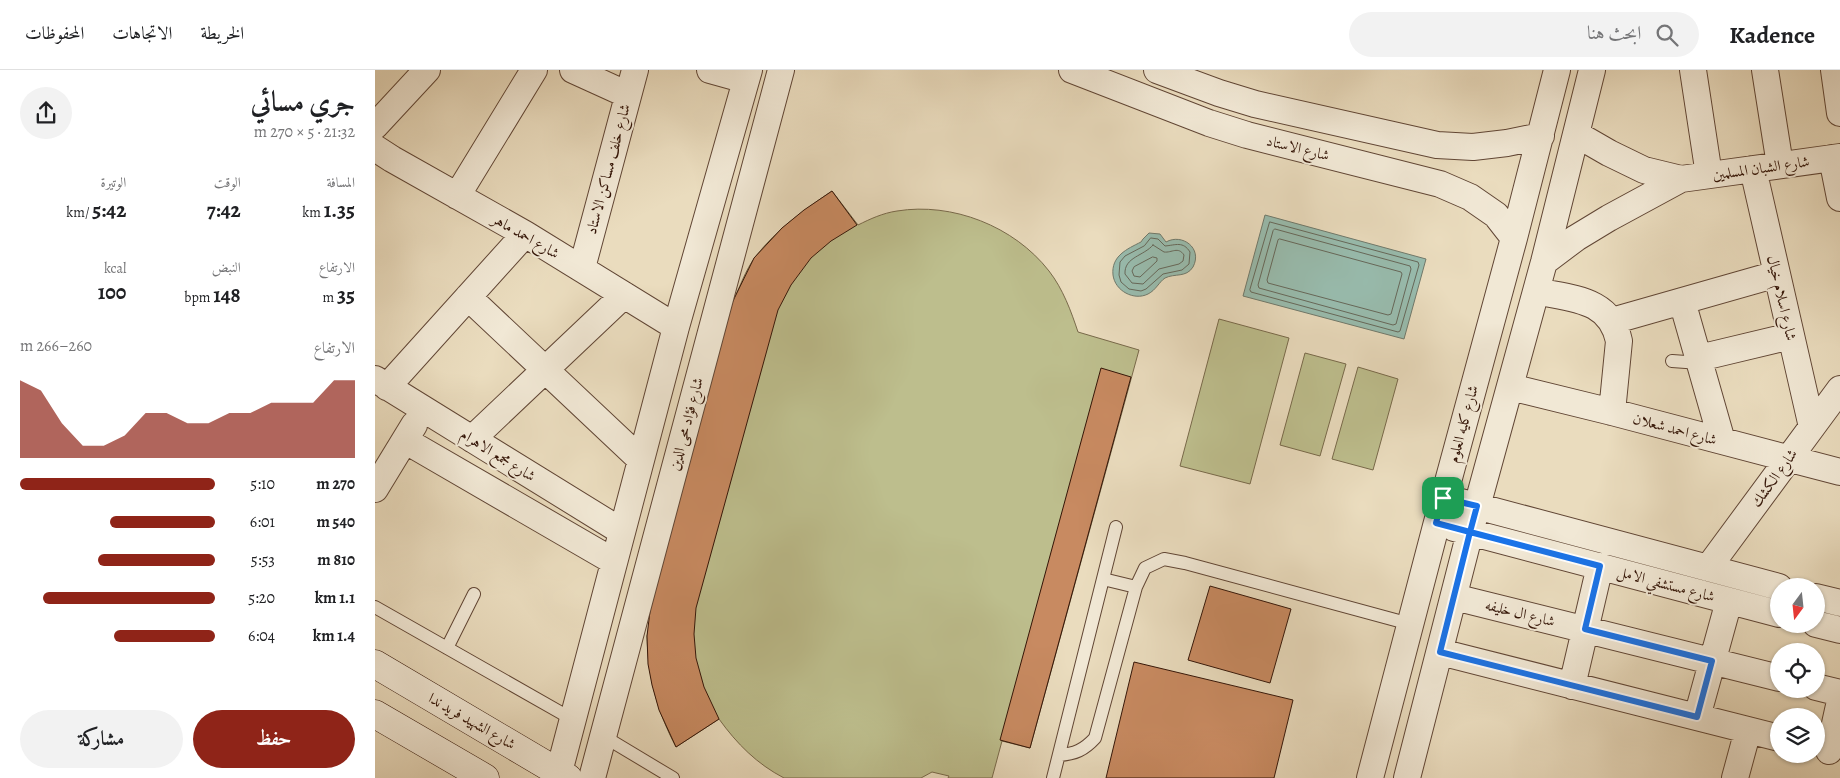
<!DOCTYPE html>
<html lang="ar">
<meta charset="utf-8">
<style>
body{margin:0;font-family:Alegreya,Amiri,serif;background:#f2f2f2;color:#202124;direction:rtl;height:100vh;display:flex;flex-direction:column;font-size:19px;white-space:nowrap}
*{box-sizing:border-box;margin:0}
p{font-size:16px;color:#757577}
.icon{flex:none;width:28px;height:28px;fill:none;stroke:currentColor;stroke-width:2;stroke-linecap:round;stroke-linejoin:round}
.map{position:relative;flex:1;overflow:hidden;direction:ltr}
.drawer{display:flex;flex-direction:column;background:#fff;width:375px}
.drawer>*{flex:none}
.needle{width:32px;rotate:195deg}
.tools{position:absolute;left:1395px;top:508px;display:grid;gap:10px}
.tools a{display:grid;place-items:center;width:55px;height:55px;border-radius:50%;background:#fff;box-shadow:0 1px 4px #0004;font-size:25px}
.pin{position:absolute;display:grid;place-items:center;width:42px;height:42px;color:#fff;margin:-21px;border-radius:10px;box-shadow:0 2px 8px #0006}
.round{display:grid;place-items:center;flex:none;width:52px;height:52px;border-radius:26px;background:#f2f2f2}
.overview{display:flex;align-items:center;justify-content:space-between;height:85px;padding:0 20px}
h1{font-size:28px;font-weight:600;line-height:38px}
.stats{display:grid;grid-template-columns:repeat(3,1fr);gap:8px;height:85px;padding:5px 20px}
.stats div{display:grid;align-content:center}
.stats b{font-size:21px;font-weight:600}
.stats small{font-size:14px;font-weight:400}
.stats p{font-size:14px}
.chart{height:140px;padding:10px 20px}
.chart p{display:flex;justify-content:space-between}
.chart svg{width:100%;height:90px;margin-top:5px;fill:#8f2418;opacity:.7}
.action{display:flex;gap:10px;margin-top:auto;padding:10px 20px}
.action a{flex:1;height:58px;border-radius:30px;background:#8f2418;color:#fff;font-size:20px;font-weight:600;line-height:58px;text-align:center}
.action a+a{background:#f2f2f2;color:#202124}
ul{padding:0 20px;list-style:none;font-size:16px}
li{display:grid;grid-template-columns:80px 60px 1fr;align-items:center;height:38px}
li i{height:12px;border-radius:6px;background:#8f2418}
header{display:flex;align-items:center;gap:30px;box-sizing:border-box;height:70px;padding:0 25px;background:#fff;border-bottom:1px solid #e0e0e0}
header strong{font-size:24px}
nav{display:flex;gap:28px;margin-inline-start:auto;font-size:18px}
.search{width:350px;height:45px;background:#f2f2f2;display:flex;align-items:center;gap:12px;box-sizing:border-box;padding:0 18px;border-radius:28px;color:#757577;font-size:19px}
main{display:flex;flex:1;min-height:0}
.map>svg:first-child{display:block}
.green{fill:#bdbe8d;stroke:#78694a}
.water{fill:#98bcae;stroke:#70796b}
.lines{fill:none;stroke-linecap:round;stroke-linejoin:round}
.shore{stroke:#66685a;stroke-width:1}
.building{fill:#c88a61;stroke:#331407}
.service-casing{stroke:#614635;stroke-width:14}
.minor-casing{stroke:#614635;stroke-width:28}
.secondary-casing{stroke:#331407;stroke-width:29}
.service{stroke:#f1e8d5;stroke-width:12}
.minor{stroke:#f1e8d5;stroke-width:26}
.secondary{stroke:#f1e8d5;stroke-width:28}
.route-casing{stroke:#fff;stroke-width:10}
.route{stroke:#1a73e8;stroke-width:6}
.labels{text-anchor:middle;stroke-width:4;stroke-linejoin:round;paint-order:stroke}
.street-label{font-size:15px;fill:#331407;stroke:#f1e8d5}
</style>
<header>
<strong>Kadence</strong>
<div class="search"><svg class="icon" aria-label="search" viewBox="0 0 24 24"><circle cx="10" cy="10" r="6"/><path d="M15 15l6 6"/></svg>ابحث هنا</div>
<nav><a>الخريطة</a><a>الاتجاهات</a><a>المحفوظات</a></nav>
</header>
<main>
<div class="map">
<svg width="1465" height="708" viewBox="0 0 1465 708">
<rect width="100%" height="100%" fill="#eadcbe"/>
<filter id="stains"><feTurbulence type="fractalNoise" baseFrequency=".004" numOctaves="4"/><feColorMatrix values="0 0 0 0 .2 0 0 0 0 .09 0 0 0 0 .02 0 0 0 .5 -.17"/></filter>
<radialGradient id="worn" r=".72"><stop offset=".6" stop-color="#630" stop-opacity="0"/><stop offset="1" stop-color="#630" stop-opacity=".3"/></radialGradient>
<path class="green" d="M457 121 483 155C495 149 508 143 522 141 577 132 639 156 674 201 688 219 696 241 703 262L764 280 655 678 627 671 617 708H573L574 706 557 702 546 708H409C382 694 362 674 344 649L301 677C282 641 273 607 272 566L356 235C364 220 370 200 381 186 402 159 429 140 457 121Z
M844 249 914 268 875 414 805 396Z
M930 283 971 294 945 386 905 375Z
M983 297 1023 309 998 400 957 389Z"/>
<path class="water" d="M890 145 1051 189 1029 269 868 226Z
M774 163 785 164 791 172C807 163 828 178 818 197 811 208 800 203 790 208 784 212 781 220 773 224 759 231 740 221 738 205 736 186 752 179 766 172L768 169Z"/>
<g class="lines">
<path class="shore" d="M895 152 1043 192 1044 195 1025 261 1023 262 876 222 875 220Z
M900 159 1035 196 1036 199 1021 254 1018 255 884 218 883 215 898 161Z
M776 168 783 169 790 176C801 175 808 171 815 182L814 194 807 200 788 204 771 219 766 221 754 219 746 212 744 205 745 192 750 186 769 176Z
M905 169 1026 202 1027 204 1016 244 1013 245 893 213 892 210 903 170Z
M778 175 789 182C797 183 803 176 809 185L808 191 804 194 784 199 768 214 757 213 750 204C749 187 769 186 778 175Z
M778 187 782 188V191L765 207 759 206 757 201 759 197Z"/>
</g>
<path class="building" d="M457 121 482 155 456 171 436 188 416 215 403 240 321 538 319 564 321 588 329 617 344 649 301 677 284 640 277 615 273 594 272 566 276 533 356 235 379 188 407 158 429 140Z
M726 298 756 307 655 678 625 670Z
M835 516 916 539 895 613 813 590Z
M759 592 918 630 899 708H731Z"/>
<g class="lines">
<g class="service-casing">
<path id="service" d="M1297 291 1325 293
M728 509 761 517
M0 537 197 649
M72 578 99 524
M228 666 298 708
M684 685C700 684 709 680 720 668L761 517 770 498 789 489 810 493 1035 554
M678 708 741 457"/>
</g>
<g class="minor-casing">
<path id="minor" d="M198 0 253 25
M335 0 371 10
M697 0 834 53 872 65 1065 114 1095 127 1121 145 1139 168
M782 0 844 23 880 34 1062 75 1098 77 1132 73 1166 66
M1318 0 1334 105
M1390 0 1405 95
M1459 0 1465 43
M0 56 52 0
M1201 64 1234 83 1269 100 1306 109
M0 78 17 89 150 164 301 257
M1457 88 1465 128
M1378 99 1437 357
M82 126 159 0
M1169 192 1201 168 1234 148 1306 109 1465 87
M207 198 260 0
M1161 221C1197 229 1235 228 1244 271L1237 342
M93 227 265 389
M1307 231 1347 371
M1237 251 1402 204
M1324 288 1416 266
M0 309 246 461
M12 317 150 164
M1135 317 1237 342 1465 402
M97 369 249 225
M31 371 238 491
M0 419 39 355
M1086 432 1404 517
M1079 458 1404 544
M1333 498 1465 319
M1079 527 1404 608
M1441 527 1465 533
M1441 554 1465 560
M1065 582 1404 668
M1197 616 1225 496
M1441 617 1465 623
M1322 647 1354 531
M1454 681 1465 631
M184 702 301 257 374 0
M217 708 406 0
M995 708 1061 456 1139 168 1182 0
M1032 708 1095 462 1169 192 1217 0
M1360 708 1373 660"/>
</g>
<g class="secondary-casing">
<path id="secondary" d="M0 594 193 708
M0 644 110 708"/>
</g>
<use href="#service" class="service"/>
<use href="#minor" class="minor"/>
<use href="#secondary" class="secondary"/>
</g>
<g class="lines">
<g class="route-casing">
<path id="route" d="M1068 428 1061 453 1095 462 1065 582 1322 647 1337 591 1210 559 1225 496 1095 462 1102 436 1068 428"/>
</g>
<use href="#route" class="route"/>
</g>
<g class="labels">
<g class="street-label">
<text transform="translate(923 78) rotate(14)" y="5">شارع الاستاد</text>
<text transform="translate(1386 98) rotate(-8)" y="5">شارع الشبان المسلمين</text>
<text transform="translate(233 99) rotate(-75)" y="5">شارع خلف مساكن الاستاد</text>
<text transform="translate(151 166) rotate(30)" y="5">شارع احمد ماهر</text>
<text transform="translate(1407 228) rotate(77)" y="5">شارع اسلام خيال</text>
<text transform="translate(311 354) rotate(-75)" y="5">شارع فؤاد محى الدين</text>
<text transform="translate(1088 354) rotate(-75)" y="5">شارع كليه العلوم</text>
<text transform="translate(1300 359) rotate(15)" y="5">شارع احمد شعلان</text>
<text transform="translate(123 385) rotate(32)" y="5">شارع مجمع الاهرام</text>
<text transform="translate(1399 408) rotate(-54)" y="5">شارع الكشك</text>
<text transform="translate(1291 514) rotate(15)" y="5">شارع مستشفي الامل</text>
<text transform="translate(1145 543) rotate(14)" y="5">شارع ال خليفه</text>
<text transform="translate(97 651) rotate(30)" y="5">شارع الشهيد فريد ندا</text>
</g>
</g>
<rect width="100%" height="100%" filter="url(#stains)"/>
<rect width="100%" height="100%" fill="url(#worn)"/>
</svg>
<div class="tools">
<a><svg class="needle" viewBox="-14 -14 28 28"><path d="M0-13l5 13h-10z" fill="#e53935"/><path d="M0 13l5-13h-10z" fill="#757577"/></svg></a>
<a><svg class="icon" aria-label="locate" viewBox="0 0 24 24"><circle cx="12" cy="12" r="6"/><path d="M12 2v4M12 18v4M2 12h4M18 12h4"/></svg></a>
<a><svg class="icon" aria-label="layers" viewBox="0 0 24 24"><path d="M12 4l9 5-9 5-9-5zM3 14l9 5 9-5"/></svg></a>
</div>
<div class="pin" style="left:1068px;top:428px;background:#1e9e55"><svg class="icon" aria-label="arrive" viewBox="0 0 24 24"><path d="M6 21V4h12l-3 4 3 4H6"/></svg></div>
</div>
<section class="drawer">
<div class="overview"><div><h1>جري مسائي</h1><p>21:32 · 5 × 270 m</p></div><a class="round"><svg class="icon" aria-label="share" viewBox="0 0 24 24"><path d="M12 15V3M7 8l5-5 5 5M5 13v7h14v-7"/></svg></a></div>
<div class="stats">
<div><p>المسافة</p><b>1.35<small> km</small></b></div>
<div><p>الوقت</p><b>7:42</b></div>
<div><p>الوتيرة</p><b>5:42<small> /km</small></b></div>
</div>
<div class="stats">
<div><p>الارتفاع</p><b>35<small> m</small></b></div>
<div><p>النبض</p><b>148<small> bpm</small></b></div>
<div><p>kcal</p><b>100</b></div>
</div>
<div class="chart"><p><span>الارتفاع</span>260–266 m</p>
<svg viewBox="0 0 160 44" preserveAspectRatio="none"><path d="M0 44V6L10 11L20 27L30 38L40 38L50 33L60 22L70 22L80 27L90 27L100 22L110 22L120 17L130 17L140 17L150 6L160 6V44z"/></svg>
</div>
<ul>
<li><b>270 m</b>5:10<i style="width:100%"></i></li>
<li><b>540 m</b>6:01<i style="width:54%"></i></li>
<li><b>810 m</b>5:53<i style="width:60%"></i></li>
<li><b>1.1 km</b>5:20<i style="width:88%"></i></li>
<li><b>1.4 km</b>6:04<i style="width:52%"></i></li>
</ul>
<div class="action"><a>حفظ</a><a>مشاركة</a></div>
</section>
</main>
